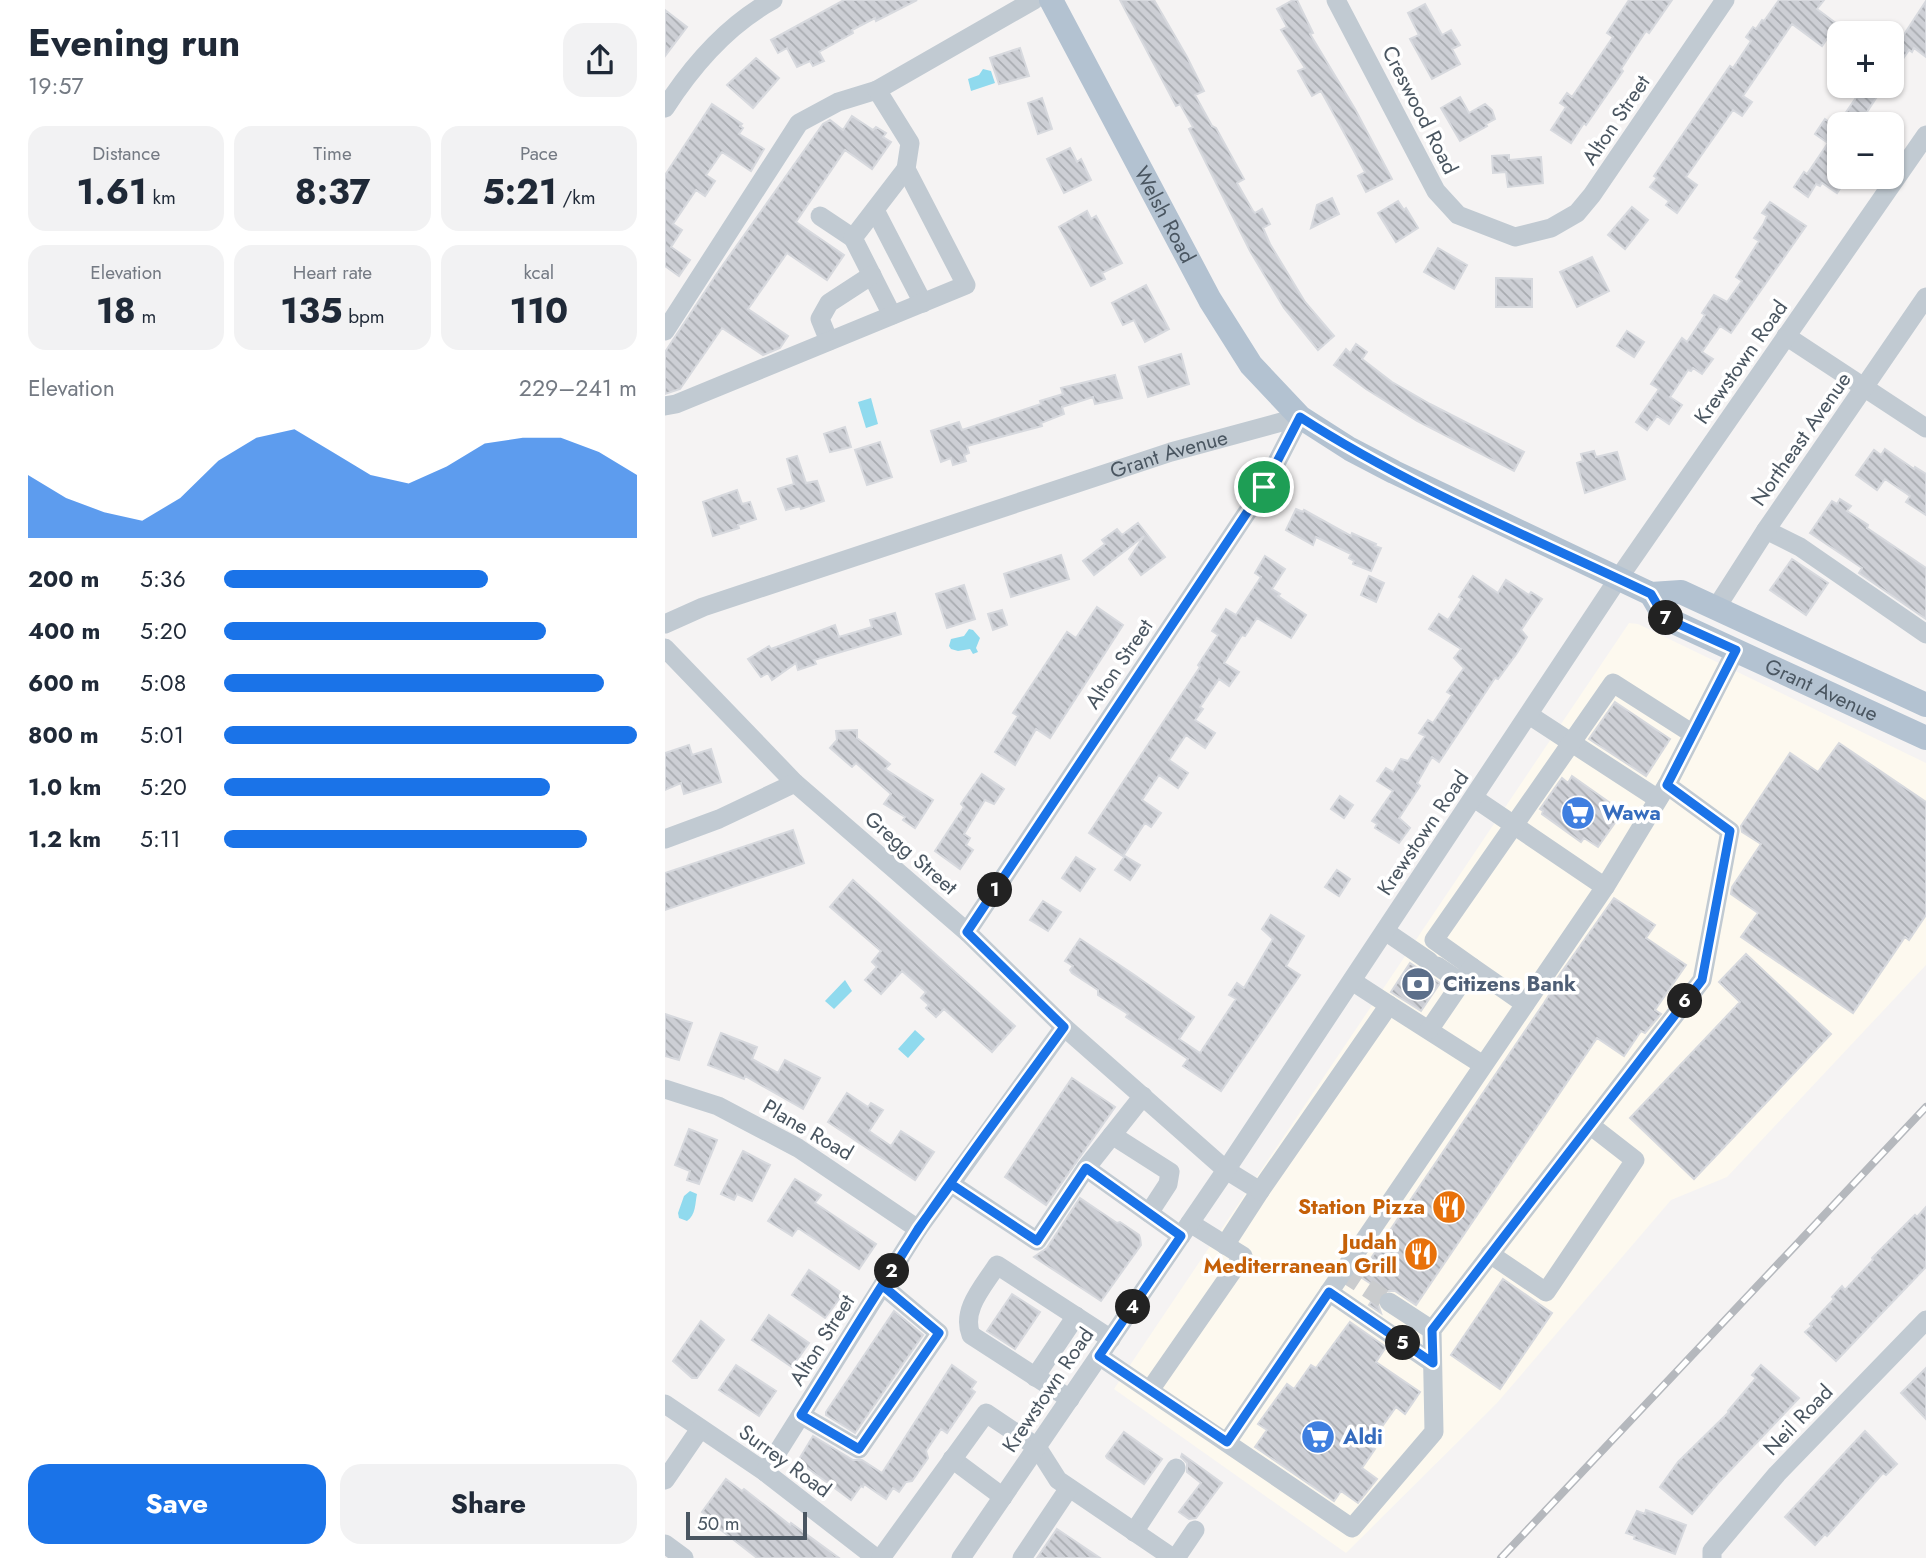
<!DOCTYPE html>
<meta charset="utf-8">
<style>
body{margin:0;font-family:Jost,sans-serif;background:#f2f2f3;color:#1f2937;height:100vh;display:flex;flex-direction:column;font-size:26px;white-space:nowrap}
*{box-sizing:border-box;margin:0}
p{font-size:23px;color:#747a83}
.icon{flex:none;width:38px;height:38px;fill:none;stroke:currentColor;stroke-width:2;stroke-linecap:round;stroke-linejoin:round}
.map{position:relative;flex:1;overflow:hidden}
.drawer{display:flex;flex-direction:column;background:#fff;width:665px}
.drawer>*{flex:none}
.buttons{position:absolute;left:1162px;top:21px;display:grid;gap:14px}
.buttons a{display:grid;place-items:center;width:77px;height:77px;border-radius:14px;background:#fff;box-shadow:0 2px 5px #0004;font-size:35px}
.scale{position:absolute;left:21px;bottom:18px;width:121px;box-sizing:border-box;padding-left:7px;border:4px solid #4a5661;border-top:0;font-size:19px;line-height:24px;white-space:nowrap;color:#4a5661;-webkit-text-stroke:5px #fff;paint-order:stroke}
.pin{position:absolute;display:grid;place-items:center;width:60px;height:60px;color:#fff;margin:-30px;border:4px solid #fff;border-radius:50%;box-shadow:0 2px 7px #0007}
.km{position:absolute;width:35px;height:35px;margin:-18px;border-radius:50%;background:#222;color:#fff;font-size:19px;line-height:35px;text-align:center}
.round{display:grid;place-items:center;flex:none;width:74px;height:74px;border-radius:21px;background:#f2f2f3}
.head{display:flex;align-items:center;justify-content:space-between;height:119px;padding:0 28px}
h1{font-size:38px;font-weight:700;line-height:52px}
.stats{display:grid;grid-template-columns:repeat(3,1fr);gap:10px;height:119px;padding:7px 28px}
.stats div{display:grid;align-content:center;border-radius:18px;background:#f2f2f3;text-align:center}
.stats b{font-size:35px;font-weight:700}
.stats small{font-size:19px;font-weight:400}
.stats p{font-size:19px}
.chart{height:196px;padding:14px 28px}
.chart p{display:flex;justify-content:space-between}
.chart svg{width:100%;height:126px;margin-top:7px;fill:#1a73e8;opacity:.7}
.cta{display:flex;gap:14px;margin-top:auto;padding:14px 28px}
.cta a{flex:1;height:80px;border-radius:21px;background:#1a73e8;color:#fff;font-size:28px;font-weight:700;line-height:80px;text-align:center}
.cta a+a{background:#f2f2f3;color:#1f2937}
ul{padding:0 28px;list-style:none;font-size:23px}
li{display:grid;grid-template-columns:112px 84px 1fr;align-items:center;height:52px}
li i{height:18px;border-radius:9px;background:#1a73e8}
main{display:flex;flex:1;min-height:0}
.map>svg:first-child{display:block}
.commercial{fill:#fdf9ef}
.water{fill:#90daee}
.building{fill:url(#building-back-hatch);stroke:#d7d9de;stroke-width:2}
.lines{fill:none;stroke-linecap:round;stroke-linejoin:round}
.minor-tunnel{stroke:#caccce;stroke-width:19;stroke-dasharray:19 10;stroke-linecap:butt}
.minor{stroke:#c1cad2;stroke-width:19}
.major{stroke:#b3c2d1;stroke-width:24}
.rail-casing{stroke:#b5b8bd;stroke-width:8}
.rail{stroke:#fff;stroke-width:5;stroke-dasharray:16;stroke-linecap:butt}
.route-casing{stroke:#fff;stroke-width:14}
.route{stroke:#1a73e8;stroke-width:9}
.labels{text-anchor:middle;stroke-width:7;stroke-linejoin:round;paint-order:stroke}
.street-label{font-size:21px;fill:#4a5661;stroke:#fff}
.shop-label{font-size:21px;font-weight:bold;fill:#366cbe;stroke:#fff;text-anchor:start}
.service-label{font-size:21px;font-weight:bold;fill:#4e5e75;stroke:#fff;text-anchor:start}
.food-label{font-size:21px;font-weight:bold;fill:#c56008;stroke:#fff;text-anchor:end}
</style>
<main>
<section class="drawer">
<div class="head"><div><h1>Evening run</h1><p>19:57</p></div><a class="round"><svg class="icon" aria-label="share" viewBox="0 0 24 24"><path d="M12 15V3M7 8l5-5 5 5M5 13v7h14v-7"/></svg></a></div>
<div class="stats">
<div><p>Distance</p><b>1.61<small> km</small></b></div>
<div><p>Time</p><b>8:37</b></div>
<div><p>Pace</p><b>5:21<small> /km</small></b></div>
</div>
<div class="stats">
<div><p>Elevation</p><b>18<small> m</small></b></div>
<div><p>Heart rate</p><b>135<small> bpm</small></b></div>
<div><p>kcal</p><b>110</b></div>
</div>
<div class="chart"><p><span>Elevation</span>229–241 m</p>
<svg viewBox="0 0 160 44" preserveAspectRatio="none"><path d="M0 44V22L10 30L20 35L30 38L40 30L50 17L60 9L70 6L80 14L90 22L100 25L110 19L120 11L130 9L140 9L150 14L160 22V44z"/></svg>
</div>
<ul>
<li><b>200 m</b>5:36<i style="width:64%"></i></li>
<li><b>400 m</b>5:20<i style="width:78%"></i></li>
<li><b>600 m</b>5:08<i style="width:92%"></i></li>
<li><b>800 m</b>5:01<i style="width:100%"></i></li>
<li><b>1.0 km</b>5:20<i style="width:79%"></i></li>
<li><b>1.2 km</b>5:11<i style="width:88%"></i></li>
</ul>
<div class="cta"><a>Save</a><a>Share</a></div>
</section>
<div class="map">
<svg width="1261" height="1558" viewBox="0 0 1261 1558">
<defs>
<pattern id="building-back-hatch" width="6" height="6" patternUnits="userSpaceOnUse" patternTransform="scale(1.75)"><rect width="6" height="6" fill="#cdcfd5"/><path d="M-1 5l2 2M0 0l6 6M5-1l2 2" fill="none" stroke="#a8abb0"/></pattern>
</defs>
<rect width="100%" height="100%" fill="#f5f3f3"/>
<path class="commercial" d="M964 623 973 624 1261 763V965L1062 1177 1006 1200 832 1403 681 1553 449 1389Z"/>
<path class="water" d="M318 69 326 71 330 83 306 91 303 79 314 75Z
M206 398 213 424 201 428 193 402Z
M304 629 308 630 315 638 311 648 313 652 308 654 305 649 293 651 286 649 284 646 286 639 299 636Z
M180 980 187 991 169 1009 160 1001Z
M250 1030 260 1039 243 1058 233 1049Z
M25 1191 32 1194C30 1203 31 1215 22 1221L14 1218 13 1213 19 1196Z"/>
<path class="building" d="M179 0H252L211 21 210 18 187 30 188 33 154 52 159 61 148 66 145 61 132 67 122 48 113 53 106 40Z
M455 0H489L522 57 539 91 530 95 547 126 551 128 579 179 572 183 588 211 590 213 597 209 605 224 598 228 605 244 640 302 669 336 653 350 619 308 585 251 524 129 528 127 515 104 511 106Z
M628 0H632L648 33 645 34 690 109 727 179 701 192 693 176 700 172 683 140 656 91 647 96 633 71 640 68 616 30 622 27 612 9Z
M964 0H1007L984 33 981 31 956 69 958 71 921 125 919 123 906 143 886 130 901 107 895 103 902 93 907 97 948 37 942 33Z
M1114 0H1159L1152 9 1172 24 1157 46 1127 24 1078 96 1087 102 1077 116 1068 110 1021 177 1032 185 1012 213 1001 205 1004 201 985 187 992 178 989 176 1065 66 1068 68 1086 41 1081 37 1088 27 1091 29 1097 20 1099 21Z
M1261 1V57L1249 48 1247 52 1244 50 1227 75V37L1234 42Z
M760 4 777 35 786 30 795 45 787 49 795 64 767 79 745 39 754 35 743 13Z
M0 10 22 27 0 56Z
M355 48 364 76 334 84 325 58Z
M91 58 114 78 88 108 62 85Z
M1199 86H1219L1194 124H1173Z
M795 97 804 113 820 104 827 110 830 119 821 124 822 126 795 141 776 108Z
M377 98 387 129 373 134 363 103Z
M47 104 77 124 75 126 78 128 74 134 99 149 86 171 57 152 41 175 50 181 40 196 31 190 8 224 17 230 6 247 25 260 14 276 0 266V175Z
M187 116 208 130 211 127 221 133 218 137 226 142 207 169 180 150 131 222 179 255 162 280 122 253 83 309 123 336 115 348 98 355 57 328 15 389 0 394V352L53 272 158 124 165 120 178 130Z
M1160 119 1173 128 1174 126V177L1182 178 1172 193 1157 183 1155 186 1151 184 1143 197 1129 187 1139 172 1142 174 1163 143 1150 134Z
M405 148 412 162 416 159 426 180 399 193 382 159Z
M844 155V160L876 157 878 183 843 187 841 172 828 173 827 156Z
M667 198 674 214 646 228 652 205Z
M733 201 739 210 741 208 753 228 731 242 713 213Z
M1105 202 1141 226 1066 333 1055 326 1037 352 1048 359 1037 374 1028 368 1026 371 1023 370 1005 397 1017 405 1004 424 992 416 982 430 971 422 994 389 986 384 1017 338 1022 342 1040 315 1037 313 1049 295 1062 302 1077 281 1071 277 1094 241 1089 238 1099 223 1102 216 1097 213Z
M967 207 983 220 960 249 943 235Z
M422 211 426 219 431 216 457 263 437 273 440 279 426 286 394 227Z
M773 248 802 265 789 289 759 272Z
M927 257 944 291 912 307 895 272Z
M831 278 867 279V307H831Z
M481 285 504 329 480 342 469 320 458 325 447 303Z
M962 331 979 342 969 357 952 346Z
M691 344 702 352 697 359 727 382 765 404 859 452 849 471 752 421 701 389 669 365 681 349 685 353Z
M516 354 524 384 483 397 474 367Z
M450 375 457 398 430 404 428 397 397 407 399 414 376 423 377 426 302 446 304 453 299 455 301 461 288 465 286 458 276 462 266 431 294 422 297 430 376 404 375 401 398 394 396 388Z
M180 427 186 447 165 452 159 434Z
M215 442 227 477 202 485 190 450Z
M1220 449 1249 469 1250 467 1261 474V515L1241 502 1245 496 1220 479 1212 490 1191 475 1209 450 1216 455Z
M929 451 931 457 952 452 960 479 920 493 912 463 918 461 916 454Z
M132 456 141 483 152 481 159 501 136 509 135 506 121 510 113 489 129 484 122 459Z
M72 490 77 504 85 502 91 519 73 525 74 528 48 536 38 502Z
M1175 499 1186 506 1182 511 1203 525 1202 528 1261 568V619L1194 573 1197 568 1145 533 1167 501 1172 504Z
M631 509 638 512 639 510 686 536 687 533 711 544 710 546 716 548 706 571 688 564 689 561 684 558 686 554 651 537 648 545 621 530Z
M473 523 500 557 476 575 464 559 479 536 429 575 418 561 440 544 437 540 452 529 457 535Z
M396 555 404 579 346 597 339 574Z
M600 556 620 569 607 589 615 594 613 596 641 615 626 638 592 618 580 636 577 635 559 663 574 672 564 686 554 679 535 707 538 709 530 720 550 733 540 748 521 735 504 760 523 773 513 788 494 775 477 800 496 813 486 827 480 823 458 856 424 833 535 667 533 665 553 635 547 631 561 609 571 615 596 577 590 573Z
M1127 559 1163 583 1141 615 1105 590Z
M704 576 719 583 711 602 696 595Z
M808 576 833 593 841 580 864 595 866 592 877 599 856 630 862 637 852 653 833 679 830 678 774 762 767 757 752 783 755 786 734 818 745 828 734 843 710 828 712 824 707 821 728 791 712 781 721 768 728 772 736 759 743 761 760 736 754 733 763 720 768 723 787 695 782 692 799 668 789 658 796 649 764 629 774 614 783 620 797 599 794 597Z
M299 585 310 619 282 628 271 594Z
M432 607 458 625 385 738 371 729 350 765 330 752 353 716 348 713 402 632 411 638Z
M337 610 342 625 328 630 323 614Z
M230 613 236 634 149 660 151 664 133 670 131 663 107 680 103 673 96 677 83 659 104 646 106 649 170 625 174 637 207 627 205 620Z
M950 702 1005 739 981 776 924 739Z
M192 730V738L225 764 220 769 268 800 250 828 238 820 240 817 219 804 226 794 191 763 187 767 165 748 172 740 171 731Z
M1174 743 1261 802V915L1244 940 1240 937 1188 1013 1076 937 1093 913 1066 894 1067 887 1096 844 1077 832 1076 826 1125 753 1153 772Z
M24 745 27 755 46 749 56 782 19 794 16 783 0 790V753Z
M317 774 339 789 329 804 320 800 305 824 299 834 305 838 301 845 308 850 295 869 270 851 299 807 296 804Z
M907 776 948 805 944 810 954 817 933 847 919 838 916 842 877 814 878 811 875 809 897 778 903 783Z
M675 796 688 805 679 818 666 809Z
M128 830 139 863 0 910V873Z
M460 856 475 865 465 880 450 870Z
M411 857 430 869 415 891 397 878Z
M672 870 685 879 674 896 660 887Z
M188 880 350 1026 327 1052 279 1009 271 1017 261 1008 264 1005 256 998 261 992 237 971 216 994 200 980 212 967 207 962 216 951 165 907Z
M949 898 990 925 981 938 1021 965 990 1010 996 1014 980 1033 976 1031 959 1056 932 1038 751 1305 730 1291H719L712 1301 716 1313 704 1305 714 1289 694 1276 879 1003 891 984 889 983Z
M378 901 396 912 383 931 365 920Z
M606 915 639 936 621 966 635 975 556 1091 518 1066 523 1059 461 1017 463 1014 433 995V990L407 973 405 970 408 966 400 961 415 939 468 974 529 1017 514 1039 535 1053 571 999 564 995 572 983 579 988 608 939 597 929Z
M1081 954 1166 1034 1029 1179 965 1118 1075 1002 1054 982Z
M745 963 775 983 756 1011 726 992Z
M0 1014 27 1023 14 1060 0 1056Z
M56 1033 92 1047 87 1059 113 1073 120 1060 155 1078 138 1109 80 1076 79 1079 43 1065Z
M407 1078 450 1107 381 1205 340 1177Z
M182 1093 203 1107 206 1103 218 1110 204 1131 226 1146 236 1131 269 1152 250 1180 163 1122Z
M24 1129 52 1140 34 1184 22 1180 25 1171 10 1165Z
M78 1151 105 1165 87 1201 72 1194 69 1200 56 1194Z
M130 1179 156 1195 150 1203 211 1244 194 1269 133 1228 127 1236 103 1221Z
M415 1198 452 1223 455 1222 474 1235 475 1238 476 1245 436 1301 369 1257 382 1248Z
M1261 1207V1267L1171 1361 1140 1332 1147 1326 1145 1324 1169 1299 1167 1297 1177 1286 1180 1290 1208 1260 1207 1258 1250 1215 1252 1217Z
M144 1270 178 1294 160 1318 127 1295Z
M838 1279 887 1313 835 1389 786 1355Z
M347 1294 375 1312 350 1349 322 1331Z
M229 1311 258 1335 190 1433 161 1415V1412Z
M104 1315 144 1343 127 1367 87 1340Z
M36 1321 59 1340 32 1378H27L8 1361Z
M685 1322 721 1347 711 1362 755 1392 740 1414 731 1407 704 1445 710 1449 697 1468 712 1479 693 1503 676 1491 669 1501 590 1447 602 1430 593 1424 622 1384 629 1389 646 1365 651 1368Z
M71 1365 111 1391 94 1416 54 1390Z
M287 1365 311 1382 306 1389 310 1392 282 1433 276 1429 261 1451 263 1458 247 1481 241 1482 234 1492 228 1488 221 1499 199 1484 198 1487 196 1486 186 1500 133 1461 148 1436 188 1460H197L217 1473Z
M1096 1365 1134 1398 1054 1482 1027 1514 995 1487 1013 1462 1064 1412 1063 1411 1091 1378 1087 1375Z
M1261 1368V1419L1236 1393Z
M1200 1431 1232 1464 1221 1475 1218 1473 1162 1536 1160 1534 1150 1545 1120 1517Z
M459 1432 497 1459 479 1484 442 1458 441 1456Z
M517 1454 557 1483 531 1518 524 1519 514 1512 536 1483 522 1472V1463L516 1457Z
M61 1479 77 1491 79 1489 125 1525 126 1523 174 1558H92L51 1526 53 1523 37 1512Z
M981 1510 1021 1525 1010 1554 969 1539 970 1536 961 1533 972 1511 980 1514Z
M392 1529 435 1558H372Z"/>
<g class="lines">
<path class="minor-tunnel" d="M678 1272 724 1302"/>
<g class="minor">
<path d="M671 0 771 191 793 215 850 237 886 228 912 213 927 195 1060 0"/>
<path d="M0 108C27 66 64 24 108 0"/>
<path d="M210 210 258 303"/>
<path d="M155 216 188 238"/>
<path d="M227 315 188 238 241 169"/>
<path d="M0 331 134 123 173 102 212 90"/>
<path d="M1121 336 1261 428"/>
<path d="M164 341 155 319 164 303 207 275"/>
<path d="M0 406 11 404 301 285 241 169 245 143 212 90 369 0"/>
<path d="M1101 530 1135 547 1261 634"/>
<path d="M1051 608 1101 530 1261 297"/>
<path id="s1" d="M0 624 38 607 506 452 635 417"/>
<path d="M0 648 130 783 302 932 399 1027 561 1170 595 1191 560 1245"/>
<path d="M864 715 993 799"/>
<path d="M809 798 940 887"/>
<path d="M0 839 54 819 130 783"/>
<path d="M720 931 764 961"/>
<path d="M302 932 599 487 635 417"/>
<path d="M772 966 796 982"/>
<path d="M807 967 769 940 948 683 1028 734"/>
<path d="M724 1005 818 1065"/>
<path d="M764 1030 807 967 860 1004"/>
<path d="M0 1089 53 1106 133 1148 253 1229"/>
<path d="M478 1096 421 1168 516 1236"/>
<path d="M447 1135 505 1172 503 1184 484 1213"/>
<path d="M286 1184 372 1241 421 1168"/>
<path d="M595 1191 724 1005 687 981"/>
<path d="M825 1254 881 1292 970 1160 925 1125"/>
<path d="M664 1292 767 1363"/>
<path d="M724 1302 767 1330"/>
<path d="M434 1356 687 1528 769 1432 767 1330 1037 980 1065 831 1002 785 1071 650"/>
<path d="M370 1377 411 1316"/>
<path d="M485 1390 578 1256 525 1223"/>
<path d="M405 1399 306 1335C296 1310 318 1287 332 1265L446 1339"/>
<path d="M0 1404 100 1472 211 1558"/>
<path d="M136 1415 194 1449 274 1333 218 1286"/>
<path d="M562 1442 940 887 1002 785"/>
<path d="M287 1459 338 1497"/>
<path d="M100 1472 253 1229 399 1027"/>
<path d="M0 1480 35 1429"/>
<path d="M469 1532 511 1468"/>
<path d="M0 1544 19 1558"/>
<path d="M216 1558 321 1413 372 1447 393 1480 508 1558"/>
<path d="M296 1558 561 1170 953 579 1261 135"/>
<path d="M357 1558 404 1488"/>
<path d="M511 1558 530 1530"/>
<path d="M1047 1558V1551L1112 1474 1261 1320"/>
</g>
<g class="major">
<path id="s2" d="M386 0 545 300 586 365 635 417 685 449 729 472 986 594 1016 592 1261 705"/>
<path id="s3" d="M986 594 1000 618 1261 738"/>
</g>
<g class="rail-casing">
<path id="rail" d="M836 1558 1261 1107"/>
</g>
<use href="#rail" class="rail"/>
</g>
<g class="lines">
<g class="route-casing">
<path id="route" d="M599 487 302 932 399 1027C350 1095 299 1161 253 1230 212 1291 175 1353 136 1415L194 1449 274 1333 218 1286 253 1229 286 1184 372 1241 421 1168 516 1236 434 1356 562 1442 664 1292 768 1363 767 1330 1037 980 1065 831 1002 785 1071 650 1000 618 986 594C868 538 745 488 635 417L599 487"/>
</g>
<use href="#route" class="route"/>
</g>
<defs>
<g id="supermarket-disc" transform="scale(1.75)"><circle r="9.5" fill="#3f7fe0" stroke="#fff"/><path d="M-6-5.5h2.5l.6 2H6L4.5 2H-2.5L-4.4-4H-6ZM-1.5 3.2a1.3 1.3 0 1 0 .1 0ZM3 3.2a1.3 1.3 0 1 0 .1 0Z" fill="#fff"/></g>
<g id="bank-disc" transform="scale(1.75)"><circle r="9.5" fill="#5c6f8a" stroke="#fff"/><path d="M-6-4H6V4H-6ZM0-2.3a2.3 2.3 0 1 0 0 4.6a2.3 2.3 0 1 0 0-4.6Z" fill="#fff"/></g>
<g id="restaurant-disc" transform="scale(1.75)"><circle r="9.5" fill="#e8710a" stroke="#fff"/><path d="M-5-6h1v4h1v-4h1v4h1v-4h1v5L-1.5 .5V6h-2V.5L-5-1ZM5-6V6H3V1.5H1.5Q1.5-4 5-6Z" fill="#fff"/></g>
</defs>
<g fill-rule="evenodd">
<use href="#supermarket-disc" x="913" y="813"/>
<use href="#bank-disc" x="753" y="984"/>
<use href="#restaurant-disc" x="784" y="1207"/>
<use href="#restaurant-disc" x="756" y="1254"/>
<use href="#supermarket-disc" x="653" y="1437"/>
</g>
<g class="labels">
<g class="street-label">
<text transform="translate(755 110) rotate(63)" y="7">Creswood Road</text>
<text transform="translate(951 120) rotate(-56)" y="7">Alton Street</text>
<text dy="7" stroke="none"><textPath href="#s2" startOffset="243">Welsh Road</textPath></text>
<text transform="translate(1076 362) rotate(-55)" y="7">Krewstown Road</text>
<text transform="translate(1136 439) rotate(-55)" y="7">Northeast Avenue</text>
<text dy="7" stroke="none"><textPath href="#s1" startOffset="532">Grant Avenue</textPath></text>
<text transform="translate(454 664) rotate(-56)" y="7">Alton Street</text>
<text dy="7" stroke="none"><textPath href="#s3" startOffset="200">Grant Avenue</textPath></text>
<text transform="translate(758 833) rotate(-56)" y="7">Krewstown Road</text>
<text transform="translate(246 853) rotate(41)" y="7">Gregg Street</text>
<text transform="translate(143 1130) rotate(30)" y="7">Plane Road</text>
<text transform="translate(157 1340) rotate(-58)" y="7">Alton Street</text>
<text transform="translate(383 1390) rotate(-56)" y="7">Krewstown Road</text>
<text transform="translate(1133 1420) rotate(-46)" y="7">Neil Road</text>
<text transform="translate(120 1461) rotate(36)" y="7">Surrey Road</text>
</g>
<g class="shop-label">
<text x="937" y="820">Wawa</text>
<text x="678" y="1444">Aldi</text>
</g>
<g class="service-label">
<text x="778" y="991">Citizens Bank</text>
</g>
<g class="food-label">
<text x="760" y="1214">Station Pizza</text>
<text x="732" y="1249">Judah<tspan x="732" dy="24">Mediterranean Grill</tspan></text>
</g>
</g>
</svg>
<div class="buttons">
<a>+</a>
<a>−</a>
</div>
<div class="scale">50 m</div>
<div class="pin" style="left:599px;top:487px;background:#1e9e55"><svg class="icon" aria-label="arrive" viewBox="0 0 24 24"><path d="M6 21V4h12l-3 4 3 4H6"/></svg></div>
<b class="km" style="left:330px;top:890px">1</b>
<b class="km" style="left:227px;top:1271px">2</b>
<b class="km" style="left:468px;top:1307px">4</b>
<b class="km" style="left:738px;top:1343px">5</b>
<b class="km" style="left:1020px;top:1001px">6</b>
<b class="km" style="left:1001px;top:618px">7</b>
</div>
</main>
